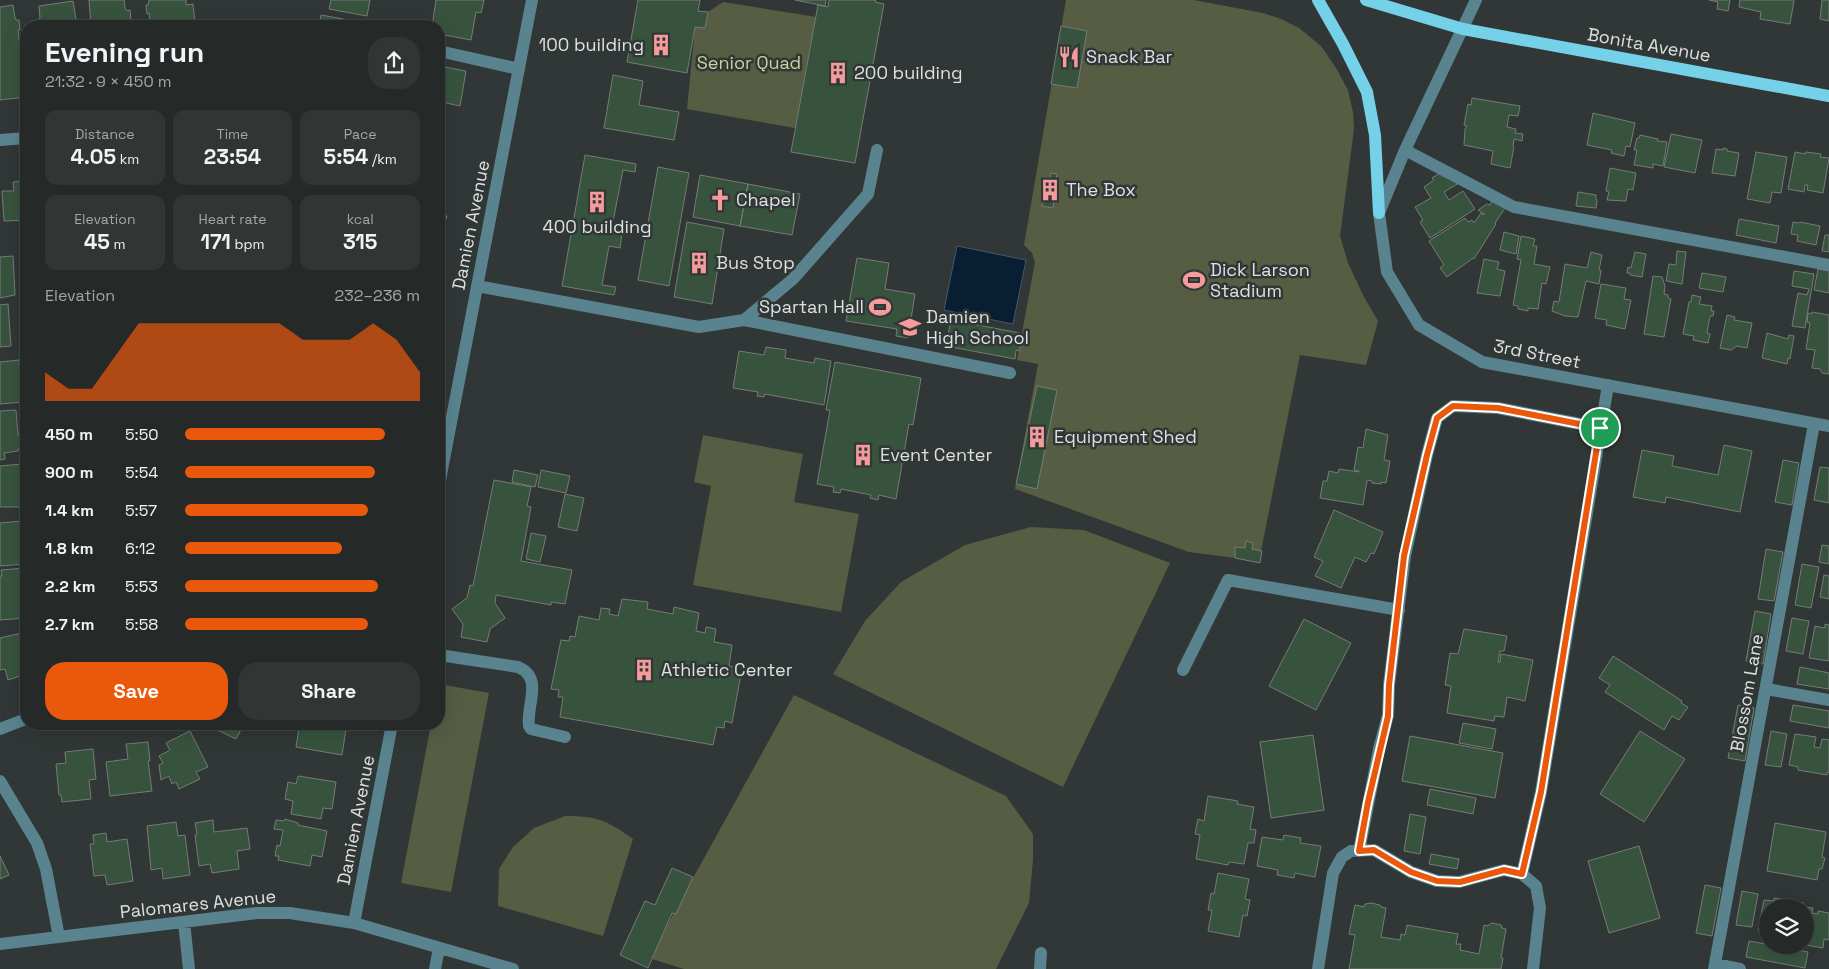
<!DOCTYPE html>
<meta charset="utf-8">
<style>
body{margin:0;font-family:"Space Grotesk",sans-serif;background:#313534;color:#f1f3f6;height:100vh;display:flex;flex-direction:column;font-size:19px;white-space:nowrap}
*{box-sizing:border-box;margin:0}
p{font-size:16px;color:#a3a6a8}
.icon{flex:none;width:28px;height:28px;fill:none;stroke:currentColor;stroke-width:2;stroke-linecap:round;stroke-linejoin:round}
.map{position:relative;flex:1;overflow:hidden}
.side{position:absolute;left:20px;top:20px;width:425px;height:710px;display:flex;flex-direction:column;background:#252928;border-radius:20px;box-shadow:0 5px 20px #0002,0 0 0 1px #424545}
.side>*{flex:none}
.tools{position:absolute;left:1759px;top:899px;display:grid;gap:10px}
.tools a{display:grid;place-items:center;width:55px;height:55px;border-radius:50%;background:#252928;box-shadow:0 5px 20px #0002,0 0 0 1px #424545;font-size:25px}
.pin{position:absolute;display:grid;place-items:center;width:42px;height:42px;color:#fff;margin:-21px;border:2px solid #fff;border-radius:50%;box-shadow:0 1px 5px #0007}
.round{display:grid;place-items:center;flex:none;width:52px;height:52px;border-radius:20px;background:#313534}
.head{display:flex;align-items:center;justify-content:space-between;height:85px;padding:0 25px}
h1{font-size:28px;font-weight:800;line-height:38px}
.figures{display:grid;grid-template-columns:repeat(3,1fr);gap:8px;height:85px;padding:5px 25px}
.figures div{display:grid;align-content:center;border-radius:12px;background:#313534;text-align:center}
.figures b{font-size:21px;font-weight:800}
.figures small{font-size:14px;font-weight:400}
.figures p{font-size:14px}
.chart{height:140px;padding:10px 25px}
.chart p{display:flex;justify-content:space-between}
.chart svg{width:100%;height:90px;margin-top:5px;fill:#ea580c;opacity:.7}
.cta{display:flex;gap:10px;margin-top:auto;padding:10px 25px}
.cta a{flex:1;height:58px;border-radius:20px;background:#ea580c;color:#fff;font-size:20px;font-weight:800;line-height:58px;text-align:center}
.cta a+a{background:#313534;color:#f1f3f6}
ul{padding:0 25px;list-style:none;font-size:16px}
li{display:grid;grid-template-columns:80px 60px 1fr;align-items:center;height:38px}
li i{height:12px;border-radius:6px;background:#ea580c}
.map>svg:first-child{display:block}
.green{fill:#575d43}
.water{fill:#071e33;stroke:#475867}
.building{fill:#37533d;stroke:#767b77}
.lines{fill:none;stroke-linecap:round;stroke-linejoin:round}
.minor{stroke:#59848f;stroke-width:12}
.major{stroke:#75d1e8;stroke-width:12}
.route-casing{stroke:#fff;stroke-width:10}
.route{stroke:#ea580c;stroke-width:6}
.labels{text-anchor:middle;stroke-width:5;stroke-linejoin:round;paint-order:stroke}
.poi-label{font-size:18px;fill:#dde1e0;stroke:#313736;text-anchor:start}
.street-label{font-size:18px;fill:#dde1e0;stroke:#313736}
.park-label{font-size:18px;fill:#c7d498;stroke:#313736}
</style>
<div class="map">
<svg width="1829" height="969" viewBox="0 0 1829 969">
<rect width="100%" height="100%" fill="#313736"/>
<path class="green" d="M1066 0H1194L1263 13 1281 19 1299 28 1321 46 1336 68 1348 90 1353 112 1354 129 1340 236 1348 263 1364 297 1378 321 1366 365 1300 355 1259 561 1189 552 1015 489 1038 364 1017 360 1035 262 1032 253 1024 245Z
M723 2 816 17 795 128 687 109 695 27 708 12Z
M703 435 803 454 794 502 859 514 841 612 693 585 711 486 694 482Z
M1031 527 1084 530 1170 563 1063 787 833 674 865 621 901 582 965 545Z
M439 684 489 693 451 892 401 883 431 724H439Z
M794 695 1006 796 1033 834V860L1029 903 996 969H684L649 958Z
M565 816C598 816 606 820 633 839L603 936 498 906 499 869 513 847 534 828Z"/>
<path class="water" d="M957 246 1026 260 1013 324 944 310Z"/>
<path class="building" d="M89 0H124L125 8 127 11 130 10 131 20H128L129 26H91Z
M149 0H186V5L193 4 195 23H190V26H151L149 13 147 14 146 5H148Z
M331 0H370L367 16 329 9Z
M436 0H484L481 13 476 12 471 40 439 34V26H432Z
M638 0H700L698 11 708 12 705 28 695 27 687 73 627 62Z
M795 0H826L825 6Z
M829 0H876L875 2 884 4 855 163 791 152 818 5 828 7Z
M1709 0H1730L1728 11 1717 9 1718 2Z
M1740 0H1794L1790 24 1760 19 1761 12 1739 7Z
M1822 0H1829V21L1820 19Z
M73 1 77 26H37L36 21 40 18 39 6Z
M13 5 15 18 16 20H19L20 30H18L26 97 0 100V7Z
M321 15 354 21 353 26H319Z
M1061 26 1087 31 1077 88 1051 84Z
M439 66 466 71 460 106 442 102 439 120Z
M613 75 643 81 639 105 679 112 674 140 604 128Z
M1472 98 1520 106 1518 116 1509 115 1507 127 1516 129 1515 133 1523 134 1522 141 1514 139 1513 146 1514 147 1510 168 1491 164 1493 151 1464 145 1465 129 1467 126 1464 125 1468 104 1471 105Z
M1593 113 1635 123 1630 147 1626 146 1624 156 1611 153 1612 150 1587 145Z
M1671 134 1702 140 1695 173 1664 167Z
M1640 135 1658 139 1657 141 1667 142 1663 166 1653 164V168L1634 165 1637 150H1634L1637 138H1639Z
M1723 148 1727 149V151L1739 153 1735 176 1712 173 1716 149 1723 150Z
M1756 152 1787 157 1781 193 1772 192 1770 203 1747 199Z
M1795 152 1805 154 1806 152 1821 154 1820 157 1829 158 1823 193 1807 190 1808 185H1805L1804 192 1788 189Z
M585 155 636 164 635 172 623 170 611 232 622 234 620 248 609 246 602 285 616 287 614 295 562 286Z
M658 167 689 173 669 286 638 280Z
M1610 168 1636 173 1633 190 1628 189 1626 201 1607 200 1609 192 1606 191Z
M1051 173 1057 174 1053 208 1042 206Z
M1440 173 1459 183 1444 192 1449 200 1463 191 1475 209 1430 238 1420 222 1423 220 1415 207 1431 198 1424 187 1434 180 1432 178Z
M700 175 748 184 740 226 693 217Z
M26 181V220L4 221 2 191H14L13 182Z
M748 184 800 194 792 235 740 226Z
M1578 192 1596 195V199L1597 200 1596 208 1576 206Z
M1493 199 1505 208 1495 223 1496 224 1474 259 1473 258 1447 277 1440 268 1444 265 1429 241 1465 218 1468 222 1472 220 1474 223 1481 213 1484 215V214L1478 210 1487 204 1490 205Z
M439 203 445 204 443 215 447 216 441 234 439 233Z
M1739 219 1779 226 1776 243 1736 235Z
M687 222 724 229 712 304 674 297Z
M1793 222 1799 223 1800 222 1820 226 1816 245 1797 241 1798 235 1791 234Z
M1504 232 1519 236 1516 254 1500 250Z
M1825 235H1829V252L1822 251Z
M1521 236 1535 239 1533 246H1537L1534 264 1550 267 1546 284 1542 283 1538 309 1528 308V311L1518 309V306L1513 305 1521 260 1517 259Z
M1677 251 1686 252 1682 284 1666 281 1669 264 1676 265Z
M1591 252 1602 255 1599 270H1601L1599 284 1586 281 1578 317 1565 316 1552 311 1554 301 1559 302 1565 264 1587 268Z
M1635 252 1646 254 1642 277 1630 275V273H1627L1628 267 1631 268Z
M13 256 15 295 0 298V257Z
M857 258 889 263 885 289 915 294 908 338 896 336 897 329 846 321Z
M1484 259 1499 262 1497 269 1505 271 1500 296 1477 293Z
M1818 269 1829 271V293L1814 290Z
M1794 271 1814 274 1805 328 1792 326 1798 293 1807 295 1809 289 1792 286Z
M1702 273 1726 277 1723 292 1699 288Z
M1653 276 1662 277 1665 286 1664 294 1668 295V298L1671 299 1664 337 1644 334Z
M1601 284 1626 288 1624 299 1631 300 1625 329 1606 325 1607 320 1595 318Z
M1692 295 1701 297 1699 304 1712 306 1711 311H1714L1713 316H1710L1707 333 1710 334 1708 343 1693 340 1694 336 1683 334 1689 302H1691Z
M8 304 11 346 0 347V305Z
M1812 312 1829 315V374L1822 373 1820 369 1812 368 1815 350 1806 349 1810 323 1807 322 1808 313 1812 314Z
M1727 315 1735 317 1734 320 1752 323 1747 348 1737 346 1731 350 1720 348Z
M951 320 1020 333 1018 342 1021 343 1019 351 1016 350 1015 359 946 346Z
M1767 333 1788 339 1789 335 1794 336 1790 359 1788 358 1787 364 1762 358Z
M766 347 786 350 785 358 814 363 815 358 831 361 824 405 765 394 764 397 757 396 758 392 733 388 739 351 764 355Z
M19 360 23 402 0 404V362Z
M835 362 921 378 913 425 909 424 896 499 879 495 878 500 870 498 871 495 841 489 840 493 833 492 834 487 817 484 830 410H826Z
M1037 386 1057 390 1037 489 1016 484Z
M16 410 18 435H22L23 448 18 449V451L4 453 5 459 0 460V411Z
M1366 429 1388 435 1384 460 1390 461 1386 483 1381 482V484L1372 483V481L1367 480 1363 505 1320 498 1323 481H1327L1329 471 1338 473 1339 469 1359 472V471L1354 470 1358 447 1363 448Z
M1724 445 1752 451 1740 512 1666 497 1665 503 1633 497 1642 450 1674 456 1672 466 1718 475Z
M1783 460 1799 463 1792 505 1775 502Z
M22 464 23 483 26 482V507H0V466Z
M1820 467 1829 468V503L1814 500Z
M514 470 538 475 535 487 512 482Z
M541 470 570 476 566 493 538 487Z
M494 480 531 487 527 506 531 507 521 561 572 570 565 604 551 602V605L496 595 495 603 505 618 490 629 487 642 461 637 463 624 452 609 467 598 470 585 473 586Z
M565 494 584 498 577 531 558 527Z
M1334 510 1383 532 1374 554 1371 553 1366 562 1355 557 1341 588 1315 576 1323 561 1314 557Z
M22 519H26V564L0 566V523L22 521Z
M531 533 546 536 540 562 526 559Z
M1246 541 1253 543 1252 549 1262 551 1260 563 1235 558V547L1245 548Z
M1822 545 1829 546V564L1819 562Z
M1766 549 1783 552 1774 601 1758 599Z
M1802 564 1819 567 1811 608 1795 605Z
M26 568V618L0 620V576H2L1 570Z
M1824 575 1829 576V599L1820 597Z
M622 599 648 602 647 609 673 614 674 607 699 613 696 631 705 633 706 627 716 629 714 642 732 645 729 666 734 667 733 672 741 674 732 723 725 721 724 728 717 727 713 745 560 717 563 697H558L559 690 551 689 561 640 569 641 570 636 575 637 579 616 599 620 601 608 610 609 609 614 618 616Z
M1755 611 1771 614 1763 664 1746 661Z
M1792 618 1809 621 1803 654 1786 651Z
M1304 619 1351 643 1316 710 1269 686Z
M1825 624 1829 625V661L1809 658 1815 626 1825 628Z
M1464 629 1507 636 1504 651H1500L1498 662H1500L1501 654 1533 660 1525 701 1507 697 1504 717 1495 716 1494 721 1447 713 1451 686 1445 685 1450 653 1458 654Z
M26 632V674L8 680 5 669 0 670V638Z
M1613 656 1682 701 1681 703 1688 707 1679 720 1672 716 1664 730 1605 692 1610 685 1599 678Z
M1800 667 1829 673V689L1797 684Z
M1738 705 1754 708 1745 761 1728 758Z
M1793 705 1829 711V728L1790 721Z
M1463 723 1496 729 1492 749 1459 743Z
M205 724H244L236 739Z
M308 724H339L338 728 346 729 342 755 296 747 299 727 307 728Z
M190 731 208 767 196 772 200 779 179 789 176 782 172 784 169 776 161 780 159 765 163 763 159 756 170 750 166 743Z
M1640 731 1685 759 1644 822 1600 794Z
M1771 731 1787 734 1781 767 1765 765Z
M1795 734 1816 737 1814 747 1820 748 1822 739 1829 740V773L1827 772V775L1798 770V767L1789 765Z
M1313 735 1324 810 1271 818 1260 742Z
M1410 736 1503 753 1495 798 1402 781Z
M148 742 150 761H148L152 791 110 796 106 762 128 759 126 744Z
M93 749 96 779 89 780 91 799 62 802 61 795H59L56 764 66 763 65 752Z
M298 776 336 782 332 809 323 808 321 819 291 814 293 801 285 799 288 782 296 784Z
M1430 789 1476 798 1473 814 1427 805Z
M1208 796 1238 801 1237 804 1254 807 1250 829 1256 830 1254 843H1248L1244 864 1229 862 1228 865 1196 859 1200 835 1195 834 1198 819 1204 821Z
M1410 814 1426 817 1420 854 1404 851Z
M285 819 298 823V825L327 831 322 857 312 855 310 866 278 860 279 856H275L277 845 280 846 283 830 274 829 276 820 284 821Z
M213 820 214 832 247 828 250 849 237 851 239 869 212 873 210 864 199 866 195 835 197 834 195 823Z
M176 822 178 836 185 835 190 875 163 879 162 868 151 870 147 826Z
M1775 823 1826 832 1822 857 1825 858 1822 869H1819L1817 880 1767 871Z
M106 833 107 842 127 839 133 881 107 885 105 875 94 876 90 844H94L93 835Z
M1284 835 1301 838 1300 843 1321 846 1315 877 1295 873 1294 878 1277 875 1278 870 1257 866 1262 837 1283 840Z
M1639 846 1660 918 1609 933 1588 861Z
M1431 854 1459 859 1457 869 1429 864Z
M0 856 9 875 0 879Z
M672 868 693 877 676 914 672 913 648 968 620 955 645 901 655 905Z
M1218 873 1249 879 1245 899 1250 900 1247 916 1243 915 1239 937 1208 931 1212 910H1208L1211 893 1214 894Z
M1705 885 1721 888 1712 936 1696 933Z
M1742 891 1758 894 1752 927 1736 925Z
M1774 898 1803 903 1802 907 1813 908 1812 913 1818 914V911L1829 913V940L1824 939 1823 948 1805 945V908H1768V932L1758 930 1764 900 1774 901Z
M1371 903 1380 905 1381 907 1386 908 1381 937 1400 940 1401 934 1405 935 1407 925 1458 934 1456 944H1461L1460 950 1479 954 1484 925 1488 926 1491 923 1501 925 1502 928 1506 929 1501 958H1503L1501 969H1349L1355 935 1349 934 1355 905 1364 907 1365 904Z
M1749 941 1808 952 1805 968 1746 957Z"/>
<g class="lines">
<path class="minor" d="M1476 0 1405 150 1379 213 1387 272 1419 325 1482 362 1829 426
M439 51 519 69
M0 140 26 138
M1405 150 1514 207 1829 265
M477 286 699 327 744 320 1010 373
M744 320 793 279 868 194 877 150
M439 485 532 0
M439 655 518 667C544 678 526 705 529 726L531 729 565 737
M1183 670 1228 580 1399 610
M1766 689 1829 700
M0 729 26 719
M0 781 37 843 46 869 59 937
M1359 851 1379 749 1388 715 1389 685 1405 556 1427 455 1437 418 1453 406 1498 408 1601 428
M1522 874 1541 792 1608 385
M184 922 189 969
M354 923 392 724
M0 944 257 913H290L354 923 513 969
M1715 964 1740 969
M435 969 439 948
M1040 969 1041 953
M1318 969 1333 873 1342 857 1351 851 1374 850 1411 872 1437 881 1459 882 1504 870 1522 874 1536 886 1540 908 1533 969
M1714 969 1814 424"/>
<path class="major" d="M1318 0 1343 44 1367 92 1375 135 1379 213
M1366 0 1463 29 1829 96"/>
</g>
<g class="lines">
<g class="route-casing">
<path id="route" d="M1453 406 1498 408 1600 428 1541 792 1522 874 1504 870 1460 882 1437 881 1411 872 1374 850 1359 851 1368 802 1388 716 1389 685 1404 556 1427 455 1437 418Z"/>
</g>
<use href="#route" class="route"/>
</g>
<defs>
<g id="building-bare" transform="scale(1.725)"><path d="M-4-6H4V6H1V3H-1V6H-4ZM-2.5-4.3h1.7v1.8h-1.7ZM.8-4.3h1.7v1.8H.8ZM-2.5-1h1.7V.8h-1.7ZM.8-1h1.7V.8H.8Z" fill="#f59b9b" stroke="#313736" stroke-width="2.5" paint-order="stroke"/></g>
<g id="restaurant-bare" transform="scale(1.725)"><path d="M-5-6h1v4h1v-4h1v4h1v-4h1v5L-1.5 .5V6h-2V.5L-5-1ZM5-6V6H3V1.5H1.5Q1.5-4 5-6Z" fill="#f59b9b" stroke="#313736" stroke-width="2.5" paint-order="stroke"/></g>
<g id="church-bare" transform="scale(1.725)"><path d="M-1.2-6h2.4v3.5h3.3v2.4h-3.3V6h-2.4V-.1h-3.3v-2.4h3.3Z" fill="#f59b9b" stroke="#313736" stroke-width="2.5" paint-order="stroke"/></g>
<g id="stadium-bare" transform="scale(1.725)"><path d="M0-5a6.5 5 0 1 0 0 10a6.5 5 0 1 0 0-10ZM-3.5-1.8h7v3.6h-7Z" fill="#f59b9b" stroke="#313736" stroke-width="2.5" paint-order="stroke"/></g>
<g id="school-bare" transform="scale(1.725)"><path d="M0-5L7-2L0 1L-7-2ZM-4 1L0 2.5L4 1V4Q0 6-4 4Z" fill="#f59b9b" stroke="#313736" stroke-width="2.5" paint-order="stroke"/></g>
</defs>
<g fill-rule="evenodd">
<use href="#building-bare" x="661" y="45"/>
<use href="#restaurant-bare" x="1069" y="57"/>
<use href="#building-bare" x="838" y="73"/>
<use href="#building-bare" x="1050" y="190"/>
<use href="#church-bare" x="720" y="200"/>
<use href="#building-bare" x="597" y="202"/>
<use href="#building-bare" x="699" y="263"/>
<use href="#stadium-bare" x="1194" y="280"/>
<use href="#stadium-bare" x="880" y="307"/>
<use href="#school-bare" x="910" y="327"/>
<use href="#building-bare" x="1037" y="437"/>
<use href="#building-bare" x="863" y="455"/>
<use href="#building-bare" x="644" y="670"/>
</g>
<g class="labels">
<g class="poi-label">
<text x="644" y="51" text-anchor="end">100 building</text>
<text x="1086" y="63">Snack Bar</text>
<text x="854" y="79">200 building</text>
<text x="1066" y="196">The Box</text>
<text x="736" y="206">Chapel</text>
<text x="597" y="233" text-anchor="middle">400 building</text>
<text x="716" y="269">Bus Stop</text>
<text x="1210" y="276">Dick Larson<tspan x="1210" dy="21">Stadium</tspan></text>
<text x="864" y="313" text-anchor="end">Spartan Hall</text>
<text x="926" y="323">Damien<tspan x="926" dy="21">High School</tspan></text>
<text x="1054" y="443">Equipment Shed</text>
<text x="880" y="461">Event Center</text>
<text x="661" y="676">Athletic Center</text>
</g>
<g class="street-label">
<text transform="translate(1649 45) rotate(10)" y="6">Bonita Avenue</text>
<text transform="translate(471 225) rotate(-79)" y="6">Damien Avenue</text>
<text transform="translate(1537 354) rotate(11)" y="6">3rd Street</text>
<text transform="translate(1747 693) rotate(-80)" y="6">Blossom Lane</text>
<text transform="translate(356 820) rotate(-79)" y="6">Damien Avenue</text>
<text transform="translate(198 904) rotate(-6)" y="6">Palomares Avenue</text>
</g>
<g class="park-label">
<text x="749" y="69">Senior Quad</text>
</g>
</g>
</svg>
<div class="tools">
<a><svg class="icon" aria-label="layers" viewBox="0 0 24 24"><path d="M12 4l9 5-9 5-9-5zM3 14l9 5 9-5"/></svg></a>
</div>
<div class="pin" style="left:1600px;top:428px;background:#1e9e55"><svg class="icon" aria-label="arrive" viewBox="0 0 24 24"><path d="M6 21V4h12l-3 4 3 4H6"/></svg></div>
<section class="side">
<div class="head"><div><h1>Evening run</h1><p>21:32 · 9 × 450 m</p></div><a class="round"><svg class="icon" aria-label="share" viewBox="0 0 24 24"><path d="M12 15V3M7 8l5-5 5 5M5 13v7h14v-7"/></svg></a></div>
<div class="figures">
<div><p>Distance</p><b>4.05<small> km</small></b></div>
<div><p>Time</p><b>23:54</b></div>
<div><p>Pace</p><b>5:54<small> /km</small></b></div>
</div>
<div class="figures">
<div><p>Elevation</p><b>45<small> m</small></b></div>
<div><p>Heart rate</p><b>171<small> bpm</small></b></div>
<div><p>kcal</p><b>315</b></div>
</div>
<div class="chart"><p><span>Elevation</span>232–236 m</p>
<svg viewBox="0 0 160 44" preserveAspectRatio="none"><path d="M0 44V30L10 38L20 38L30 22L40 6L50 6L60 6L70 6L80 6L90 6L100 6L110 14L120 14L130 14L140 6L150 14L160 30V44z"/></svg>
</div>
<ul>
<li><b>450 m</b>5:50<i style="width:85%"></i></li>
<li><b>900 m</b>5:54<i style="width:81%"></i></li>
<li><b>1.4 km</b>5:57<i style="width:78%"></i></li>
<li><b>1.8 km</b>6:12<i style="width:67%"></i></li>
<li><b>2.2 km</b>5:53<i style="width:82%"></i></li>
<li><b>2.7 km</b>5:58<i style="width:78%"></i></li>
</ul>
<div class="cta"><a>Save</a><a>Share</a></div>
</section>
</div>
